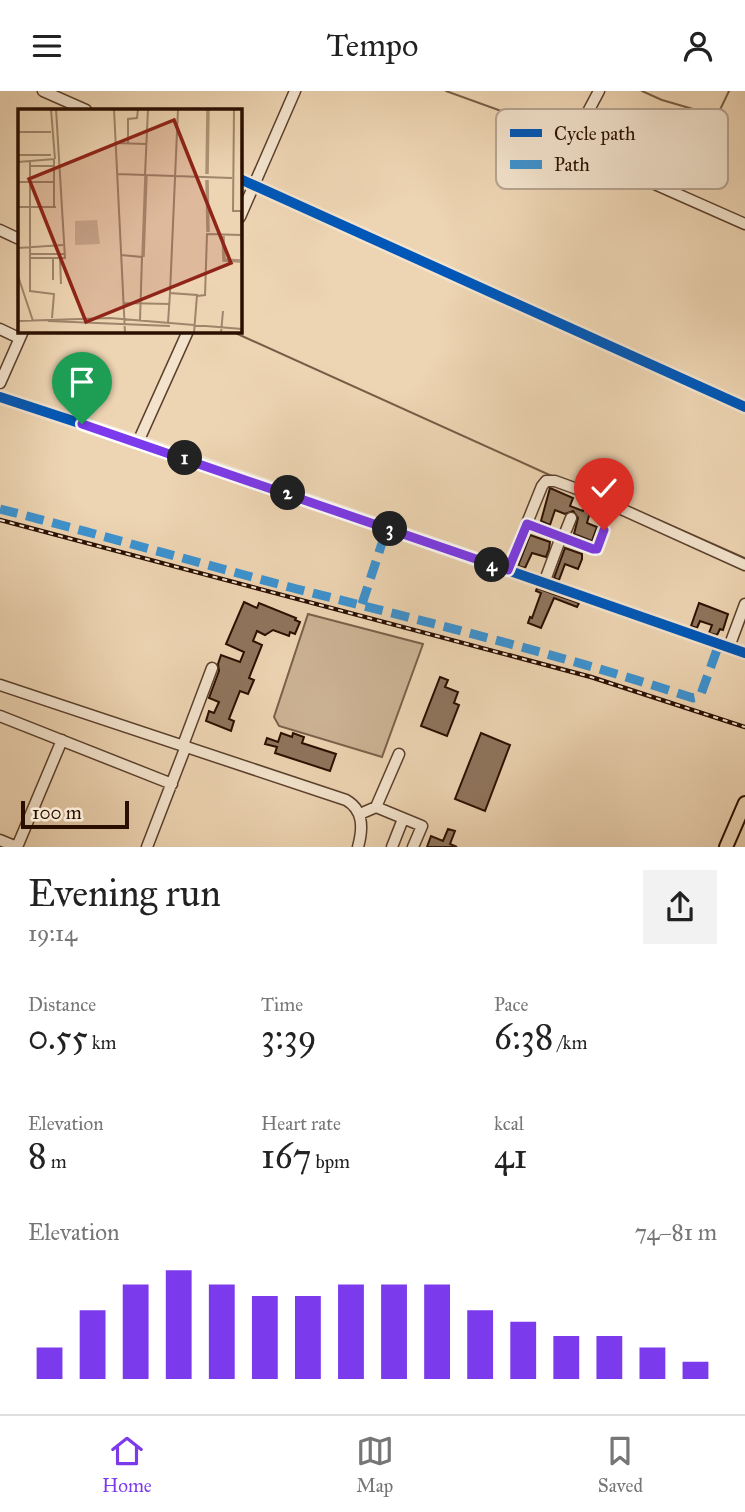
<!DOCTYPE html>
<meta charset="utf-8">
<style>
body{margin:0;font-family:"IM FELL Great Primer",serif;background:#f2f2f2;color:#222;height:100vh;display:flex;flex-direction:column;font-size:26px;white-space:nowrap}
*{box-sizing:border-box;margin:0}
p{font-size:23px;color:#767676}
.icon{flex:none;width:38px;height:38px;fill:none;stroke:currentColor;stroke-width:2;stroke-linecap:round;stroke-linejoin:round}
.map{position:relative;height:756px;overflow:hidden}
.panel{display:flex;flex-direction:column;background:#fff;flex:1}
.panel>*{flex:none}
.scale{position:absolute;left:21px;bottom:18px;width:108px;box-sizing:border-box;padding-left:7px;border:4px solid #2a0f00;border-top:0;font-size:19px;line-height:24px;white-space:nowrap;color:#2a0f00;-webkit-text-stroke:5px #f3e3cd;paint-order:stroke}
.pin{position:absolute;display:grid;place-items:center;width:60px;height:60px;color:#fff;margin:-72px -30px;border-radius:50% 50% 50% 0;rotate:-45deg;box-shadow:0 0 7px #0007}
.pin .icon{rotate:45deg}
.km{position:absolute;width:35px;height:35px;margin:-18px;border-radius:50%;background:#222;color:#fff;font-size:19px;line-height:35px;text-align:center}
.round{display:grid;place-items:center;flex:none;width:74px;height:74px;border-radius:0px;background:#f2f2f2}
.headline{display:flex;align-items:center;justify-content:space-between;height:119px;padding:0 28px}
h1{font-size:38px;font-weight:600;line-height:52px}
.stats{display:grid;grid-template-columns:repeat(3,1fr);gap:10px;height:119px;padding:7px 28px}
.stats div{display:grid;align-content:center}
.stats b{font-size:35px;font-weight:600}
.stats small{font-size:19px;font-weight:400}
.stats p{font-size:19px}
.chart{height:196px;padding:14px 28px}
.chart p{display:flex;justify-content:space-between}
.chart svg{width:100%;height:126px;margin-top:7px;stroke:#7c3aed;stroke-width:6}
header{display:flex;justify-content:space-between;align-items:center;height:91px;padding:0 28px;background:#fff;font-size:32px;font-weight:600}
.tab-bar{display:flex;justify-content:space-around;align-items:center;height:98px;border-top:2px solid #e0e0e0;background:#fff;font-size:19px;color:#767676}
.tab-bar a{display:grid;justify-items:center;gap:4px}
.tab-bar .on{color:#7c3aed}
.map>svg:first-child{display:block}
.green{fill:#ccb394;stroke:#7b614a;stroke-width:2}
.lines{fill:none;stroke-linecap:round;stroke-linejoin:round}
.stream{stroke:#775d46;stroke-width:2}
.building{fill:#8f755d;stroke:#2a0f00;stroke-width:2}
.minor-casing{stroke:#5b402c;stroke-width:13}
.major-casing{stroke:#2a0f00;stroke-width:16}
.minor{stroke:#f3e3cd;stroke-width:10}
.major{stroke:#edd4b2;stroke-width:12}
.rail-casing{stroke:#2a0f00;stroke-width:4.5}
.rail{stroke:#f3e3cd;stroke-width:2;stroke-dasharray:5;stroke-linecap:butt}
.quiet{stroke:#3c92d0;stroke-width:9;stroke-dasharray:18 9;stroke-linecap:butt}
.cycleway-casing{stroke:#f3e3cd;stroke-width:15}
.cycleway{stroke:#0057b8;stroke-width:10}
.route-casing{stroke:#fff;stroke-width:14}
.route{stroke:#7c3aed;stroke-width:9}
.inset-river{fill:none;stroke:#ab9175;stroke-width:3.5}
.inset-road{fill:none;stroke:#9f856b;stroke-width:2}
.view{fill:#8f2418;fill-opacity:0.15;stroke:#8f2418;stroke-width:3.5}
.inset-edge{fill:none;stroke:#2a0f00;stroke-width:3.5}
.key{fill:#f3e3cd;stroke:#b7a390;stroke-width:2}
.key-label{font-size:19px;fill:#2a0f00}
</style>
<header><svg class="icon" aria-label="menu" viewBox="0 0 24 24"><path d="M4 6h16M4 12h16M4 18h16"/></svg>Tempo<svg class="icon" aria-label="person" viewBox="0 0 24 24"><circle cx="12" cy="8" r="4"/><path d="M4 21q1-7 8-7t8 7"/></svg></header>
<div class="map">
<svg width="745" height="756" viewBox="0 0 745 756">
<rect width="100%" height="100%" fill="#edd4b2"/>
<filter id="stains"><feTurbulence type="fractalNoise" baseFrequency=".00286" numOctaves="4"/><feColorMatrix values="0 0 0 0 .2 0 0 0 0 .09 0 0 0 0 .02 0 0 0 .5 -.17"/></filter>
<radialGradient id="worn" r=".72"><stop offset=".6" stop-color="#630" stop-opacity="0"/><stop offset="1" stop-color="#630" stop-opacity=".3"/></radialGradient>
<path class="green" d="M308 523 423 553 382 666 279 635 274 626Z"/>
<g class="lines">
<path class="stream" d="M446 0 504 21 566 48 561 58 566 56
M642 0 662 9 717 25 729 0
M231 240 554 386
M586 397 745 467"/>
</g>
<path class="building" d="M550 397 573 407 570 415 583 420 586 411 592 414 587 432 597 436 592 450 574 443 578 427 573 420 565 423 555 419 550 434 541 430Z
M530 444 550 451 549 458 546 466 532 462 525 477 518 475Z
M565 457 582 463V468L578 478 565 473 559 489 554 487Z
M537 497 579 512 577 516 554 507 541 537 528 532 530 526 532 527 541 502 536 500Z
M244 511 257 517 259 512 296 527 295 529 300 531 295 543 290 541 289 545 273 539 265 544 257 540 253 550 262 554 249 587 254 589 248 603 240 600 229 628 234 630 231 640 206 630 209 620 214 622 219 611 209 607 219 580 218 573 221 564 240 571 244 561 226 553Z
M699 512 728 523 723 539 720 538 717 544 709 542 712 534 700 530 697 537 691 535Z
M440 586 448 589 445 596 458 601 454 612 459 614 447 645 421 635Z
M281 642 292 646 293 642 304 646 302 652 336 663 330 680 275 662 277 656 265 653 267 647 278 651Z
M481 642 510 654 485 720 455 708Z
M448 738 455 740 450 753 457 756H427L431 745 443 750Z"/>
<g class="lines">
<g class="minor-casing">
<path id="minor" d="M43 0 86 19
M599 0 573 49 571 56 745 133
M240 88 745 316
M240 126 295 0
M0 139 19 148
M0 238 19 247
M0 292 23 240
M0 306 189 368 745 562
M138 351 188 240
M527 433 593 458H597L604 439
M563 447 571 427
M508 479 542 395 546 390H555L577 398 745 474
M544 492 561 446
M729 556 745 513
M0 594 346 709C364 719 363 738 358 756
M0 625 172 693
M183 654 212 577
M376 716 399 663
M360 723 376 716 422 735 413 756
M0 749 17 756
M17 756 62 649
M147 756 186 655
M392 756 403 728"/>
</g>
<g class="major-casing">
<path id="major" d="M726 756 745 712"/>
</g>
<use href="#minor" class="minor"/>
<use href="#major" class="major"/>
<g class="rail-casing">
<path id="rail" d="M0 429 591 586 745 636"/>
</g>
<use href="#rail" class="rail"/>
<path class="quiet" d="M0 418C98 443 195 471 293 497 427 531 562 564 693 607L698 606 701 603 719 553
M362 513 387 437"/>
<g class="cycleway-casing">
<path id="cycleway" d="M240 88 745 316
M0 306 189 368 745 562"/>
</g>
<use href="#cycleway" class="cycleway"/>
</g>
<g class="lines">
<g class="route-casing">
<path id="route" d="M82 333 508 479 527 433 593 458H597L604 439"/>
</g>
<use href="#route" class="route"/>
</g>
<g transform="translate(18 18)">
<rect width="224" height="224" fill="#edd4b2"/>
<path d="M79 111 82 135 57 136V112Z" fill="#ccb394"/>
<path class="inset-river" d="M189 65 190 0M189 71 190 123M205 127 206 151 222 152M125 148 128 66"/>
<path class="inset-road" d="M33 0 37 50M96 0 107 224M160 0 152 184 179 186 176 224M216 0 215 102H224M0 23H33M97 34 128 35M110 34V10L119 9 120 0M0 46H33M0 53 36 50V98M12 53V182L36 185 34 209M12 57H35M99 65 214 69M127 66 130 0M0 73H36M0 98H38M223 102 224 152M0 139 45 136M12 145H47M103 146 124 148 122 211M12 149H47L38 0M42 149 43 175M0 167 15 212M35 171V149M179 187 187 186 189 125 223 126M105 194 152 195M0 212 92 209 224 220M30 212 152 217M150 214 152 184M203 224 205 202"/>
<path class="view" d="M156 11 213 154 68 213 11 70Z"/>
<rect width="224" height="224" class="inset-edge"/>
</g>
<rect x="496" y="18" width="232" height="80" rx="10" class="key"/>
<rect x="510" y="38" width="32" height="8" fill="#0057b8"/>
<rect x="510" y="69" width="32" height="9" fill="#3c92d0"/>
<g class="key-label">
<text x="554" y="49">Cycle path</text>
<text x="554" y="80">Path</text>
</g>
<rect width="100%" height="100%" filter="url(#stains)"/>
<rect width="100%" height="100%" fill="url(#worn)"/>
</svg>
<div class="scale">100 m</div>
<div class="pin" style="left:82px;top:333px;background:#1e9e55"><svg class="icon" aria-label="arrive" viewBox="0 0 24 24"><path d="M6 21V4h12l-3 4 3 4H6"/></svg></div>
<div class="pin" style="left:604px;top:439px;background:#d93025"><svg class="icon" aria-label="check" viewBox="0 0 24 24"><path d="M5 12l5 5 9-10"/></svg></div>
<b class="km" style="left:185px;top:367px">1</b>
<b class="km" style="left:288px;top:402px">2</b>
<b class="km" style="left:390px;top:438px">3</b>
<b class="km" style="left:492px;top:474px">4</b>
</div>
<section class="panel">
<div class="headline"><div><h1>Evening run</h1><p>19:14</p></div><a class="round"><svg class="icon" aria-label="share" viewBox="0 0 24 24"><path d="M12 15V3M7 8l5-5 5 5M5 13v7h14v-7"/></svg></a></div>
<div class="stats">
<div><p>Distance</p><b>0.55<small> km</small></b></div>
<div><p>Time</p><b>3:39</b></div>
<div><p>Pace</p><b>6:38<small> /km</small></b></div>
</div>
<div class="stats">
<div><p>Elevation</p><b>8<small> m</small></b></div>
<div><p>Heart rate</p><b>167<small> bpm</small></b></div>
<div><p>kcal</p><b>41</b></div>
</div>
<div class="chart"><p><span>Elevation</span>74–81 m</p>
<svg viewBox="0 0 160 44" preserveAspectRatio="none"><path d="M5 44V33M15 44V20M25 44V11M35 44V6M45 44V11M55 44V15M65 44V15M75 44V11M85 44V11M95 44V11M105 44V20M115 44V24M125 44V29M135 44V29M145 44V33M155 44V38"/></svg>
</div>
</section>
<nav class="tab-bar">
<a class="on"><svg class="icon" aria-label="home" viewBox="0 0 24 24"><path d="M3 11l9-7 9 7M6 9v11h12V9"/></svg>Home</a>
<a><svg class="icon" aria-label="map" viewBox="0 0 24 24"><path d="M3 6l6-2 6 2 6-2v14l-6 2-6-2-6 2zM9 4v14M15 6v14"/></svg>Map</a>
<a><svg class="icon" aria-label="saved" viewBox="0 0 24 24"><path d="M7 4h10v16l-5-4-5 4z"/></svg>Saved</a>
</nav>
